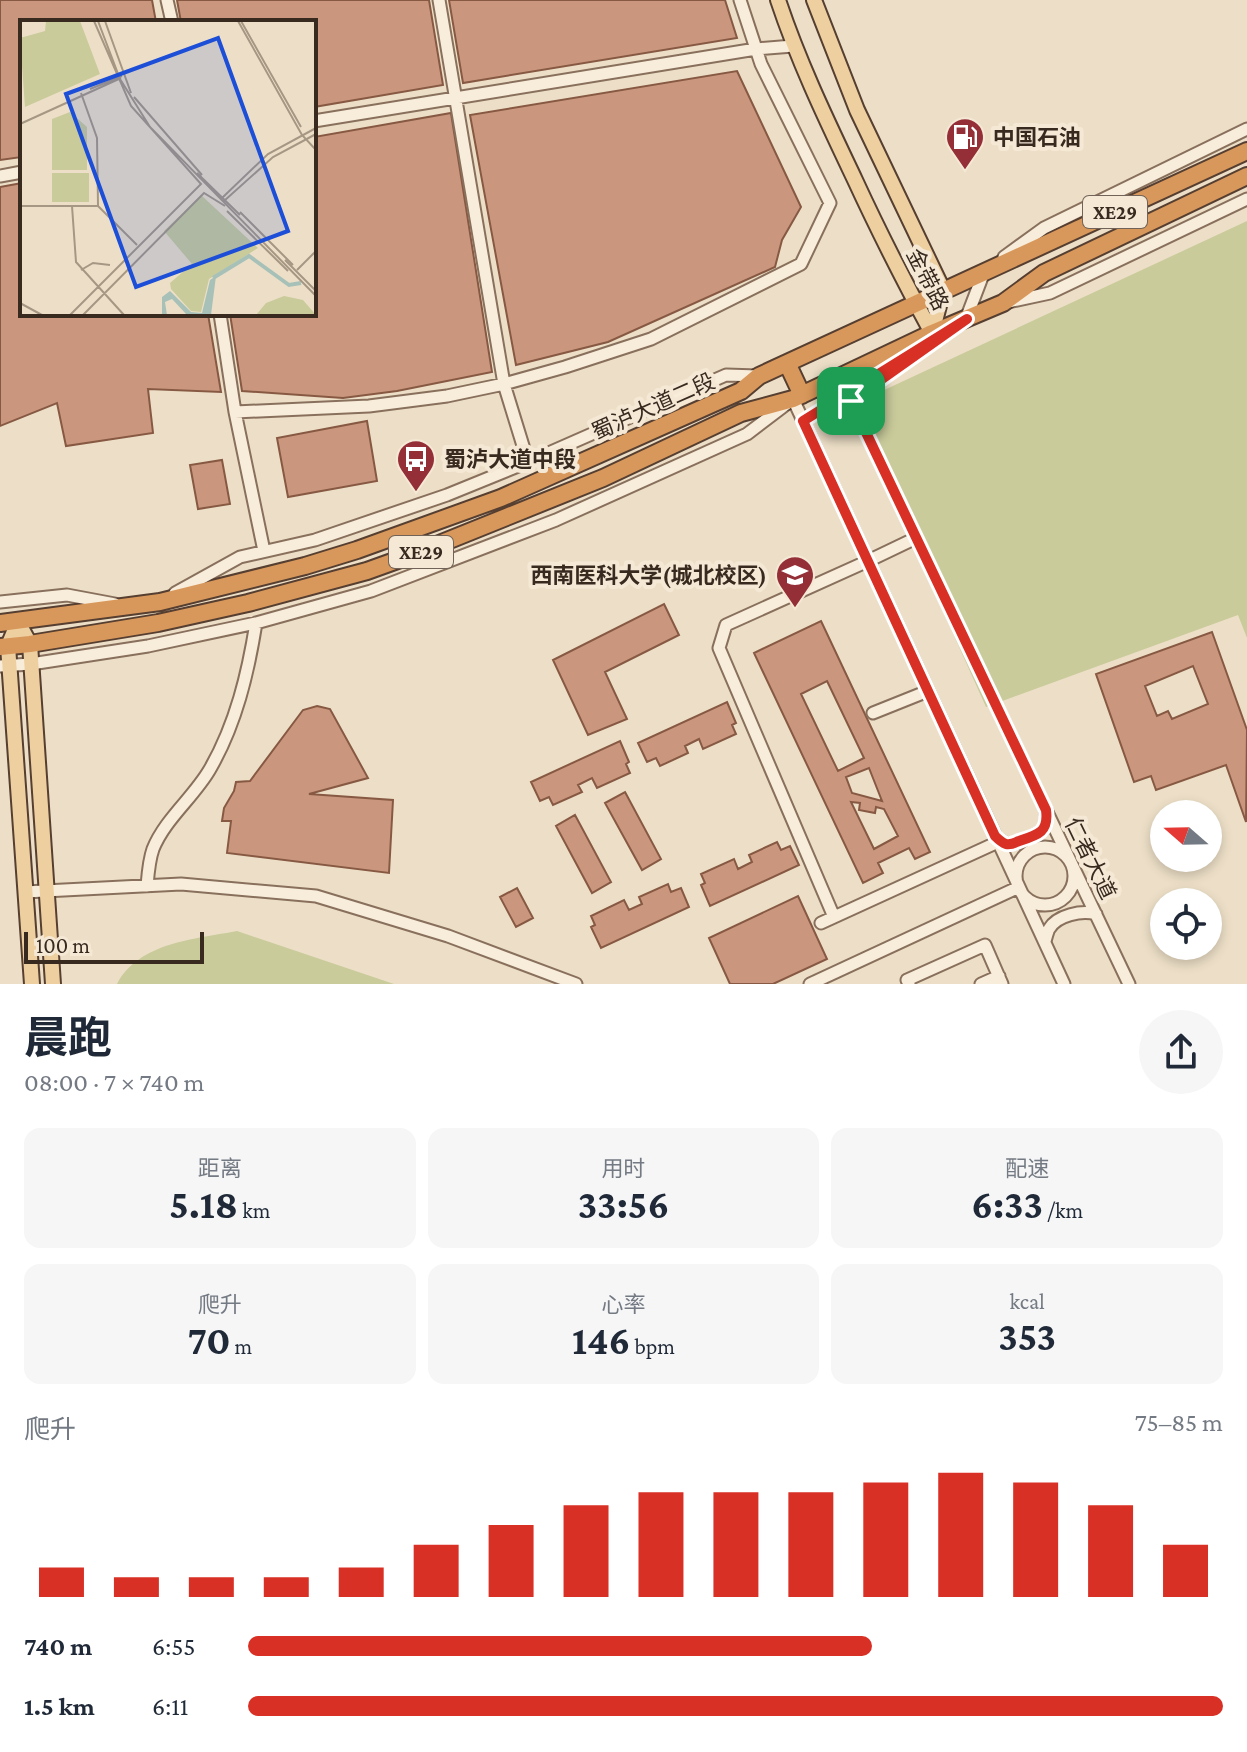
<!DOCTYPE html>
<html lang="zh">
<meta charset="utf-8">
<style>
body{margin:0;font-family:"Crimson Pro","Noto Sans SC",serif;background:#f6f6f7;color:#1f2937;height:100vh;display:flex;flex-direction:column;font-size:30px;white-space:nowrap}
*{box-sizing:border-box;margin:0}
p{font-size:26px;color:#747a83}
.icon{flex:none;width:44px;height:44px;fill:none;stroke:currentColor;stroke-width:2;stroke-linecap:round;stroke-linejoin:round}
.map{position:relative;height:984px;overflow:hidden}
.sheet{display:flex;flex-direction:column;background:#fff;flex:1}
.sheet>*{flex:none}
.needle{width:52px;rotate:290deg}
.fabs{position:absolute;left:1150px;top:800px;display:grid;gap:16px}
.fabs a{display:grid;place-items:center;width:72px;height:72px;border-radius:50%;background:#fff;box-shadow:0 4px 12px #0003;font-size:40px}
.scale{position:absolute;left:24px;bottom:20px;width:180px;box-sizing:border-box;padding-left:8px;border:4px solid #392a20;border-top:0;font-size:22px;line-height:28px;white-space:nowrap;color:#392a20;-webkit-text-stroke:6px #f5e9d6;paint-order:stroke}
.pin{position:absolute;display:grid;place-items:center;width:68px;height:68px;color:#fff;margin:-34px;border-radius:16px;box-shadow:0 4px 12px #0006}
.round{display:grid;place-items:center;flex:none;width:84px;height:84px;border-radius:42px;background:#f6f6f7}
.headline{display:flex;align-items:center;justify-content:space-between;height:136px;padding:0 24px}
h1{font-size:44px;font-weight:700;line-height:60px}
.metrics{display:grid;grid-template-columns:repeat(3,1fr);gap:12px;height:136px;padding:8px 24px}
.metrics div{display:grid;align-content:center;border-radius:16px;background:#f6f6f7;text-align:center}
.metrics b{font-size:40px;font-weight:700}
.metrics small{font-size:22px;font-weight:400}
.metrics p{font-size:22px}
.chart{height:224px;padding:16px 24px}
.chart p{display:flex;justify-content:space-between}
.chart svg{width:100%;height:144px;margin-top:8px;stroke:#d93025;stroke-width:6}
ul{padding:0 24px;list-style:none;font-size:26px}
li{display:grid;grid-template-columns:128px 96px 1fr;align-items:center;height:60px}
li i{height:20px;border-radius:10px;background:#d93025}
.map>svg:first-child{display:block}
.green{fill:#c9cb9b}
.building{fill:#ca977e;stroke:#875943;stroke-width:2;fill-rule:evenodd}
.lines{fill:none;stroke-linecap:round;stroke-linejoin:round}
.minor-casing{stroke:#88705d;stroke-width:15}
.major-casing{stroke:#563f31;stroke-width:18}
.highway-casing{stroke:#563f31;stroke-width:20}
.minor{stroke:#f8edda;stroke-width:11}
.major{stroke:#eed0a0;stroke-width:14}
.highway{stroke:#d9985b;stroke-width:16}
.route-casing{stroke:#fff;stroke-width:16}
.route{stroke:#d93025;stroke-width:10}
.labels{text-anchor:middle;stroke-width:8;stroke-linejoin:round;paint-order:stroke}
.shield{fill:#f5e9d6;stroke:#716357;stroke-width:2}
.shield-label{font-size:20px;font-weight:bold;fill:#392a20}
.poi-label{font-size:22px;font-weight:bold;fill:#392a20;stroke:#f5e9d6;text-anchor:start}
.street-label{font-size:22px;fill:#392a20;stroke:#f5e9d6}
.inset-river{fill:none;stroke:#a8c1b8;stroke-width:4}
.inset-road{fill:none;stroke:#a59784;stroke-width:2}
.view{fill:#1d4ed8;fill-opacity:0.15;stroke:#1d4ed8;stroke-width:4}
.inset-edge{fill:none;stroke:#392a20;stroke-width:4}
</style>
<div class="map">
<svg width="1247" height="984" viewBox="0 0 1247 984">
<rect width="100%" height="100%" fill="#eddfc7"/>
<path class="green" d="M1247 221V638L1238 615 986 707 857 420 867 398Z
M237 931 394 984H117C139 942 196 939 237 931Z"/>
<path class="building" d="M0 0H152L156 22H22V157L0 160Z
M177 0H429L443 85 314 107V22H181Z
M449 0H725L737 38 463 83Z
M737 71 801 207 782 240 775 267 608 342 516 365 470 115Z
M451 113 492 372 397 391 343 398 242 391 230 314H314V137Z
M22 183V314H208L221 392 148 389 153 433 66 446 57 403 0 426V187Z
M367 421 377 481 288 497 277 438Z
M222 460 230 504 198 509 190 465Z
M664 604 679 635 605 672 627 719 588 735 553 660Z
M821 621 930 852 915 859 909 848 878 863 883 873 863 883 754 653ZM827 681 864 758 838 771 801 694ZM869 768 882 801 852 793 846 777ZM851 802 860 803 859 810 875 813 876 807 884 809 898 836 874 849Z
M1212 632 1247 730 1246 822 1226 765 1156 790 1151 776 1134 782 1096 674ZM1193 666 1208 704 1172 719 1168 711 1157 716 1145 686Z
M727 702 736 723 732 725 736 734 703 749 699 739 685 746 688 753 660 766 656 758 647 762 638 743Z
M317 706 330 709 368 778 309 794 393 800 389 873 227 853 231 821H222L224 808 234 791 236 782 250 781 303 710Z
M620 741 629 762 626 764 630 773 597 788 592 778 578 785 582 792 553 805 549 797 540 801 531 782Z
M625 792 661 859 642 870 605 803Z
M575 815 611 882 592 893 556 826Z
M777 842 781 850 790 846 799 865 710 906 701 885 705 883 701 874 734 859 738 869 752 862 749 855Z
M668 884 671 892 681 888 689 907 601 948 591 927 595 925 591 916 624 900 629 910 642 904 639 897Z
M517 888 533 918 516 927 500 897Z
M798 896 827 959 773 984H730L709 938Z"/>
<g class="lines">
<g class="minor-casing">
<path id="minor" d="M167 0 172 22
M439 0 504 384 528 462
M314 121 756 49 793 46
M0 176 22 172
M1004 257 1044 228 1247 129
M1008 302 1050 293 1247 199
M220 314 235 412 264 551
M966 319 984 272
M949 331 851 401 1129 984
M235 412 369 406 447 396 504 384 565 367 651 339 801 264 830 203 761 64 740 0
M803 421 865 383
M175 593 240 557 315 540 447 495 528 462 726 375 758 376
M0 602 67 595 115 604
M0 666 31 664 148 646 256 623 371 591 556 520 747 434 793 399 1064 984
M873 713 928 691
M996 837C999 839 1003 843 1008 844 1015 845 1041 834 1045 827 1048 822 1047 819 1046 813
M1016 876a29 29 0 1 1 58 0a29 29 0 1 1-58 0Z
M147 886C148 874 149 860 153 849 165 819 194 797 210 769 236 724 248 673 256 623
M25 892 181 884 316 896 448 936 576 984
M834 917 719 648 726 625 868 561 916 538
M821 923 998 842
M1045 942C1045 941 1048 930 1049 929 1057 915 1082 910 1096 914
M810 984 1019 887
M909 984 907 980 985 945 1002 984
M981 984 999 976"/>
</g>
<g class="major-casing">
<path id="major" d="M778 0C799 63 827 121 855 180 879 232 905 283 932 333
M814 0 857 110 943 290 932 333
M18 622 30 644 53 984
M18 622 8 646 32 984"/>
</g>
<g class="highway-casing">
<path id="highway" d="M787 363 802 395
M0 623 160 602 305 566 357 550 501 498 741 391 759 376 1247 151
M0 647 30 644 158 623 248 603 367 571 417 553 603 478 741 413 793 399 932 333 1003 303 1044 273 1247 176"/>
</g>
<use href="#minor" class="minor"/>
<use href="#major" class="major"/>
<use href="#highway" class="highway"/>
</g>
<g class="lines">
<g class="route-casing">
<path id="route" d="M967 319 851 401 1046 810C1049 832 1038 835 1019 841 1014 843 1012 845 1006 844 1003 843 998 839 995 836L803 421Z"/>
</g>
<use href="#route" class="route"/>
</g>
<defs>
<g id="fuel-pin" transform="scale(2)"><path d="M0 17L-7.5 6A9.5 9.5 0 1 1 7.5 6Z" fill="#952f37" stroke="#f5e9d6"/><path d="M-5.5-6h7V0h2V4h1.3V-2.5L3-4.5l.8-.8L6-3V5H2.5V1h-1V6h-7ZM-4.2-4.7v3.2H.2V-4.7Z" fill="#fff"/></g>
<g id="bus-pin" transform="scale(2)"><path d="M0 17L-7.5 6A9.5 9.5 0 1 1 7.5 6Z" fill="#952f37" stroke="#f5e9d6"/><path d="M-5-6H5V4H4V6H2V4H-2V6H-4V4H-5ZM-3.5-4V0h7V-4ZM-3.5 1.2v1.5H-2V1.2ZM2 1.2v1.5H3.5V1.2Z" fill="#fff"/></g>
<g id="university-pin" transform="scale(2)"><path d="M0 17L-7.5 6A9.5 9.5 0 1 1 7.5 6Z" fill="#952f37" stroke="#f5e9d6"/><path d="M0-5L7-2L0 1L-7-2ZM-4 1L0 2.5L4 1V4Q0 6-4 4Z" fill="#fff"/></g>
</defs>
<g fill-rule="evenodd">
<use href="#fuel-pin" x="965" y="137"/>
<use href="#bus-pin" x="416" y="459"/>
<use href="#university-pin" x="795" y="575"/>
</g>
<g class="labels">
<g class="shield">
<rect x="1083" y="196" width="64" height="32" rx="6"/>
<rect x="389" y="536" width="64" height="32" rx="6"/>
</g>
<g class="shield-label">
<text x="1115" y="219">XE29</text>
<text x="421" y="559">XE29</text>
</g>
<g class="poi-label">
<text x="993" y="145">中国石油</text>
<text x="444" y="467">蜀泸大道中段</text>
<text x="767" y="583" text-anchor="end">西南医科大学(城北校区)</text>
</g>
<g class="street-label">
<text transform="translate(928 279) rotate(63)" y="8">金带路</text>
<text transform="translate(653 406) rotate(-24)" y="8">蜀泸大道二段</text>
<text transform="translate(1091 858) rotate(64)" y="8">仁者大道</text>
</g>
</g>
<g transform="translate(20 20)">
<rect width="296" height="296" fill="#eddfc7"/>
<path d="M26 1H60L80 54 5 87 0 18 25 11ZM50 92 67 107V150H32V99ZM32 153H69V182H32ZM181 175 238 228 189 259 181 292 171 291 151 269 150 263 172 244 144 211ZM264 276 283 280 296 295H236L246 283Z" fill="#c9cb9b"/>
<path d="M196 256 191 295H167L152 279 145 282 147 295H142V277L150 271 171 292 182 293 190 260Z" fill="#a8c1b8"/>
<path class="inset-river" d="M193 258 229 236 269 265 281 263"/>
<path class="inset-road" d="M78 1 100 59 130 107 296 276M85 1 111 73M218 1 282 115 296 130M221 1 281 107M70 69 102 56M61 73 77 118 78 186M114 77 182 155M0 104 101 58M177 153 220 195M202 178 248 134 296 108M204 181 253 137 296 114M0 186H78L117 225M52 186 56 242 104 295M207 191 268 251M220 192 273 245M265 240 296 271M61 250 73 243 90 245M277 250 296 231M0 283 22 295M50 295 181 164 111 86 74 1M63 295 184 173 205 186"/>
<path class="view" d="M198 18 268 211 116 267 46 74Z"/>
<rect width="296" height="296" class="inset-edge"/>
</g>
</svg>
<div class="fabs">
<a><svg class="needle" viewBox="-14 -14 28 28"><path d="M0-13l5 13h-10z" fill="#e53935"/><path d="M0 13l5-13h-10z" fill="#747a83"/></svg></a>
<a><svg class="icon" aria-label="locate" viewBox="0 0 24 24"><circle cx="12" cy="12" r="6"/><path d="M12 2v4M12 18v4M2 12h4M18 12h4"/></svg></a>
</div>
<div class="scale">100 m</div>
<div class="pin" style="left:851px;top:401px;background:#1e9e55"><svg class="icon" aria-label="arrive" viewBox="0 0 24 24"><path d="M6 21V4h12l-3 4 3 4H6"/></svg></div>
</div>
<section class="sheet">
<div class="headline"><div><h1>晨跑</h1><p>08:00 · 7 × 740 m</p></div><a class="round"><svg class="icon" aria-label="share" viewBox="0 0 24 24"><path d="M12 15V3M7 8l5-5 5 5M5 13v7h14v-7"/></svg></a></div>
<div class="metrics">
<div><p>距离</p><b>5.18<small> km</small></b></div>
<div><p>用时</p><b>33:56</b></div>
<div><p>配速</p><b>6:33<small> /km</small></b></div>
</div>
<div class="metrics">
<div><p>爬升</p><b>70<small> m</small></b></div>
<div><p>心率</p><b>146<small> bpm</small></b></div>
<div><p>kcal</p><b>353</b></div>
</div>
<div class="chart"><p><span>爬升</span>75–85 m</p>
<svg viewBox="0 0 160 44" preserveAspectRatio="none"><path d="M5 44V35M15 44V38M25 44V38M35 44V38M45 44V35M55 44V28M65 44V22M75 44V16M85 44V12M95 44V12M105 44V12M115 44V9M125 44V6M135 44V9M145 44V16M155 44V28"/></svg>
</div>
<ul>
<li><b>740 m</b>6:55<i style="width:64%"></i></li>
<li><b>1.5 km</b>6:11<i style="width:100%"></i></li>
</ul>
</section>
